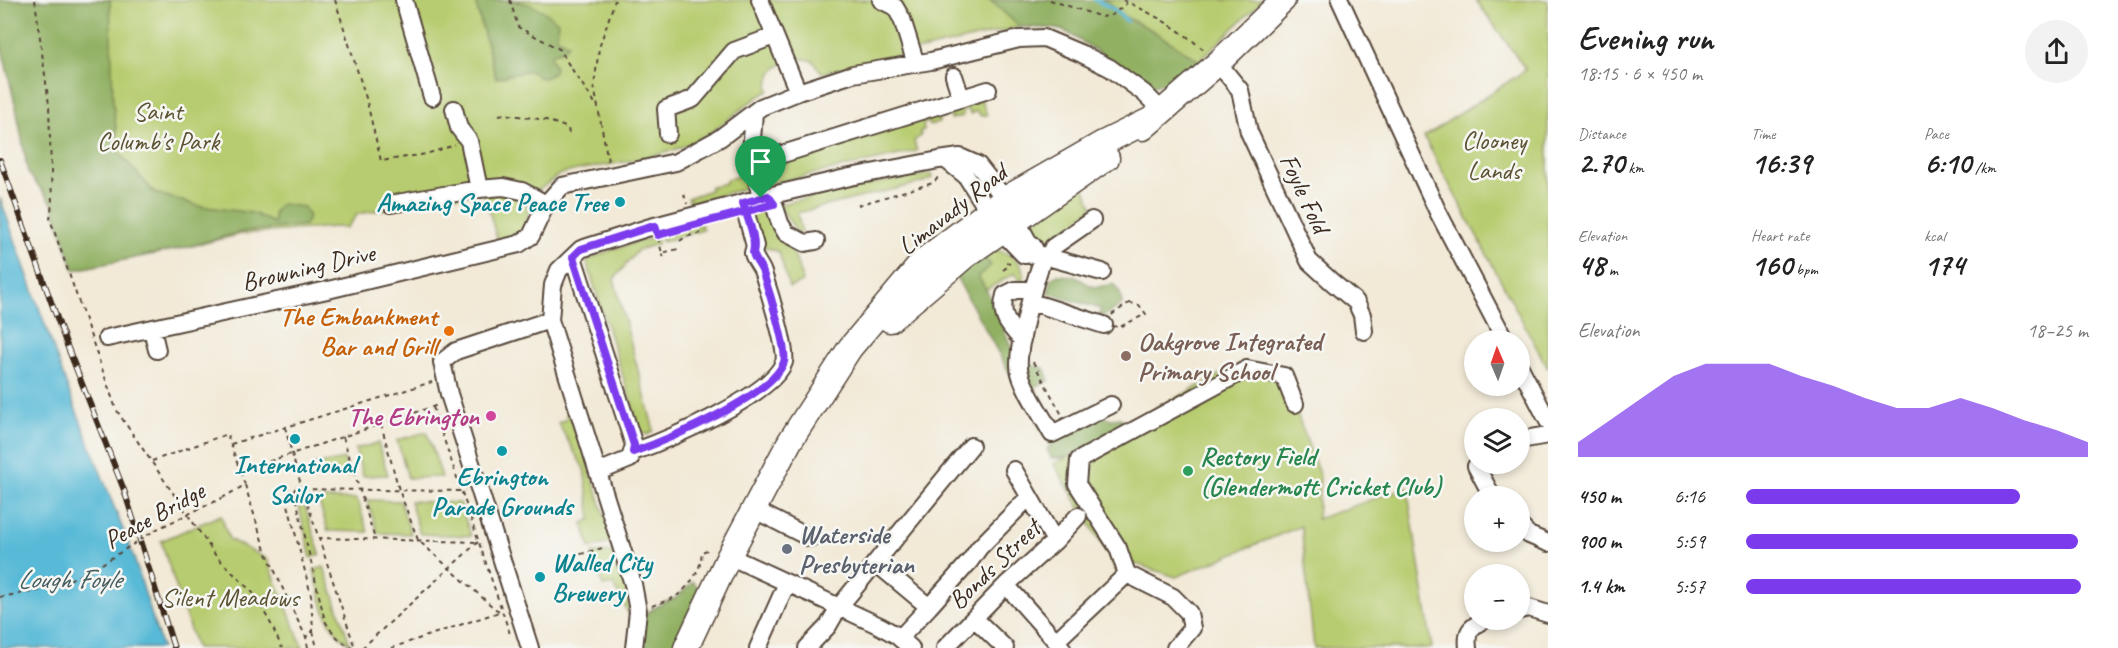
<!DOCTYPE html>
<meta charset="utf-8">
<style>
body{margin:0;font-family:Caveat,sans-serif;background:#f2f2f2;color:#222;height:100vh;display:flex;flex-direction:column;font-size:22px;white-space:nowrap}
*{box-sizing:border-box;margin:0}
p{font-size:20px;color:#767676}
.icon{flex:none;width:33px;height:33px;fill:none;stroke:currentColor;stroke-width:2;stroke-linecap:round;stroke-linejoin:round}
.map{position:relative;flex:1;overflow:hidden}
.panel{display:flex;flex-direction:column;background:#fff;width:570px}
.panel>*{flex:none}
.needle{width:39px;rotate:358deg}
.buttons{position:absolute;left:1464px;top:330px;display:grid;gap:12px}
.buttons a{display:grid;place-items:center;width:66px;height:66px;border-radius:50%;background:#fff;box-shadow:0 3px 9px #0003;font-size:30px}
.pin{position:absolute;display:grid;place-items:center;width:51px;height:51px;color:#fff;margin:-62px -26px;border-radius:50% 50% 50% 0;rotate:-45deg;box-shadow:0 0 6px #0007}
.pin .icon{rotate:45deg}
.round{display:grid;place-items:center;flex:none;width:63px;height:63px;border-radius:32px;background:#f2f2f2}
.summary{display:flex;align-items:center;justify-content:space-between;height:102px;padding:0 30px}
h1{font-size:33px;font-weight:800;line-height:45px}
.metrics{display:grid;grid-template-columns:repeat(3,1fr);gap:9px;height:102px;padding:6px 30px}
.metrics div{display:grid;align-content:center}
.metrics b{font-size:30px;font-weight:800}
.metrics small{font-size:16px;font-weight:400}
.metrics p{font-size:16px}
.chart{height:168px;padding:12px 30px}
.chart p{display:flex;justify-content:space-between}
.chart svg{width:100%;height:108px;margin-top:6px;fill:#7c3aed;opacity:.7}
ul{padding:0 30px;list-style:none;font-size:20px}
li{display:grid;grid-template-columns:96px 72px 1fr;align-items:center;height:45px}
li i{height:15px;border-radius:8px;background:#7c3aed}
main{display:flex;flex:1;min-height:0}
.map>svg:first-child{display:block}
.green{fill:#b7cc70;stroke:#797b47;stroke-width:1.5}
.forest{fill:#91b062;stroke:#666d40;stroke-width:1.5}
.water{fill:#58bad7;stroke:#4a727a;stroke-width:1.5}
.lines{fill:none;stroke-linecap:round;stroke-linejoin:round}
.stream{stroke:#58bad7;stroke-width:4}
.minor-casing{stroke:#56473a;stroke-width:20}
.highway-casing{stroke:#56473a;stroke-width:27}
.path{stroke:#56473a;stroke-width:2;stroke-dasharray:4.5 4.5;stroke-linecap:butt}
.minor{stroke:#fff;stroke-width:16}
.highway{stroke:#fff;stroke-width:24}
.rail-casing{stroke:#3b2a1e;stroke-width:6}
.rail{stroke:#f6f6f2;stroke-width:4;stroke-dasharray:11;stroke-linecap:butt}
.path-bridge{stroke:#56473a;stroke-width:2;stroke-dasharray:4.5 4.5;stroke-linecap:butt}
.route-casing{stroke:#fff;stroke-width:12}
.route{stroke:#7c3aed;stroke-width:8}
.culture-dot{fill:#0f9aa8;stroke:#f6f6f2;stroke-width:2}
.food-dot{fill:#e8710a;stroke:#f6f6f2;stroke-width:2}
.education-dot{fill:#8d6e63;stroke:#f6f6f2;stroke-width:2}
.hotel-dot{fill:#d1479c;stroke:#f6f6f2;stroke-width:2}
.leisure-dot{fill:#2e9e5b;stroke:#f6f6f2;stroke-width:2}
.worship-dot{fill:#6b7280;stroke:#f6f6f2;stroke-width:2}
.labels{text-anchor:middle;stroke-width:5;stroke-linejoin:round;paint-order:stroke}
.park-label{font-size:26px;fill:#5a5232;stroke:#f6f6f2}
.street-label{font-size:26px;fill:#3b2a1e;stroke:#f6f6f2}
.culture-label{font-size:26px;font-weight:bold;fill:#0d838f;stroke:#f6f6f2}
.food-label{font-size:26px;font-weight:bold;fill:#c56008;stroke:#f6f6f2;text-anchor:end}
.education-label{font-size:26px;font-weight:bold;fill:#785e54;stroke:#f6f6f2;text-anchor:start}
.hotel-label{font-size:26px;font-weight:bold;fill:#b23c85;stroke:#f6f6f2;text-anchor:end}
.leisure-label{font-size:26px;font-weight:bold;fill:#27864d;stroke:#f6f6f2;text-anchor:start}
.worship-label{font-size:26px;font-weight:bold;fill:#5b616d;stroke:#f6f6f2;text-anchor:start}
.water-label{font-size:27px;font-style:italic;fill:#455c5f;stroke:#f6f6f2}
</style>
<main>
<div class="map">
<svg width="1548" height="648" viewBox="0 0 1548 648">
<rect width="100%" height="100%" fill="#f6f6f2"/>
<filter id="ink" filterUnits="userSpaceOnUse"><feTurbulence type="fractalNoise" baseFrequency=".0167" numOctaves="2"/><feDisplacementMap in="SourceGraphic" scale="12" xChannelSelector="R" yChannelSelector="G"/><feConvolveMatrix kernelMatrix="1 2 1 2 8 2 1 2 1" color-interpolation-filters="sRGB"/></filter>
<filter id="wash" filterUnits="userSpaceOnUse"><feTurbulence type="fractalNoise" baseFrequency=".008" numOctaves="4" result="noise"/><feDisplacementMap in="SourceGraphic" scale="24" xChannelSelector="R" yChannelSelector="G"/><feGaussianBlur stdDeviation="1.35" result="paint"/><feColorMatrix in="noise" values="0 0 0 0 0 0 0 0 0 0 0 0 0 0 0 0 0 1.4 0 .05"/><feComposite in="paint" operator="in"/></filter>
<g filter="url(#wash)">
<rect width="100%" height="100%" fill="#f2e9d6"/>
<path class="green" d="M0 0H1263L1178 81 1151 85 1065 31 1053 28 1020 27 822 73 813 61C795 54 763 67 769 91 746 102 729 121 708 134 668 159 618 162 573 171L560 174 539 190 516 185 358 214 346 228 335 227 242 234 184 248 74 270 0 40Z
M1476 0H1548V369L1424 137 1526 70Z
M981 99 987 115 981 116 977 111 970 114 968 109 962 111 963 116 951 119 950 115 939 118V122L929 125 928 122 923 124 924 130 920 131 921 136 914 141 917 151 768 184 767 171 769 169 782 164 781 160Z
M747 173 750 187 690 203 688 198 710 190V187L726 183V180Z
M931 174 932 178 924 182 797 213 802 232 805 235 798 233 780 207V204L869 184Z
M1083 185 1093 207 1046 246 1044 242C1034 241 1032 231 1033 222Z
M500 191 526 201C531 212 527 223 521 233L497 239 484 193Z
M762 209 785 243 792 248 803 282 789 287 779 252 756 244 748 212Z
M701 224 703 230 662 242 660 236Z
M656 237 657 244 638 250 614 279 653 427V431L647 435 640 430 587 263 589 259 614 249Z
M993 249C1009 254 1021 257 1024 276L1021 282 1015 273 986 290 970 263Z
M1243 362 1284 377 1320 477 1317 519 1407 487 1432 648H1314L1301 526 1176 577 1136 564 1119 577 1107 553 1054 464Z
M572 412 613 542 590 548 583 523 591 519 584 469 558 423 567 419 566 414Z
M427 432 442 477 408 478 397 440Z
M378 443 388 475 363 476 355 449Z
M344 459 350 476 318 477 314 465Z
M296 494H301L320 554 311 558Z
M318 499H357L368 532 328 531Z
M367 500 400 501 411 534 378 533Z
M410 501 460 503 471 536 420 534Z
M221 515 229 539 267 559 303 648H196L161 541Z
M618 552 628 586 629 615 613 584 603 586 592 553Z
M324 567 350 644C323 627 322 600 314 570Z"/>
<path class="forest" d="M0 0H110L113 102 119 153 155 193 199 206 253 213 274 223V212L281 204 304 207 309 217 305 225 241 232 184 248 74 270 52 203 28 173 17 112 1 45Z
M481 0C516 0 534 0 559 23L556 37 568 44 563 50 552 53 551 58 555 67 553 73 545 78 538 77 531 71H526L496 78 476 5Z
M990 0H1106L1125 17 1150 29 1200 61 1178 81 1151 85 1065 31 1053 28 1020 27Z
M981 255 991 265 978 276 990 297 1014 354 1034 366 1044 368 1049 381 1034 387 1024 399 954 273Z
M1058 275 1074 276 1091 286 1098 287 1113 284 1120 293 1122 304 1111 312 1099 317 1101 309 1048 293 1052 278Z
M1101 415 1111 419 1121 418 1131 436 1087 447 1064 458H1051L1047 449 1051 446 1037 422 1055 423Z
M693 582 700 590 672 648H639L643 615 663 603 676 598Z"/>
<path class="water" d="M0 198 68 389 133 555 162 648H0Z"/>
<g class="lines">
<path class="stream" d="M1095 0 1112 8 1127 21"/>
</g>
</g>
<g filter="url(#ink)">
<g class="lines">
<g class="minor-casing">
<path id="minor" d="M404 0 432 97
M760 0 798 92
M881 0 895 7 902 19 916 64
M1340 0 1438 212 1505 340
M1218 63 1240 90 1249 132 1309 261 1332 282 1356 302 1362 315 1364 331
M954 76 961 98
M454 109 459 128 469 141 479 189
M754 112 751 154 761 198
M668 134 666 109 693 99 734 51 774 36
M946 160 966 176 1001 231 1024 255 1037 254 1102 272
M754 163 988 90
M768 196 774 204 780 223 786 233 805 243 816 241
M391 204 479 189 503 187 522 191 546 204
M1044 256C1036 276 1014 354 1020 373 1024 390 1043 417 1052 434L1111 405
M573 257 634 445 630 459 598 472
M1048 257 1053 247 1092 220
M1030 305H1041L1104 325
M550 320 633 584 638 611 634 648
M152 329 157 350
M107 338 332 289 519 244 531 236 546 204 562 186 676 162 720 138 761 107 798 92 853 74 931 61 1019 39 1044 38 1082 54 1110 68 1144 93 1162 111
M1022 340C1009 326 999 316 1005 295L1015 290H1033
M1520 367 1548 421
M1520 440 1548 435
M633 452C667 440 772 396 784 362 788 351 768 288 763 273 761 266 755 261 753 253L755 246 743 203
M1479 464 1476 466 1492 496
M1014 470 1055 541
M753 509 810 538
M1520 526 1529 535 1548 543
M729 556 880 626 896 635 911 648
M876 563 929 607 900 638
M1006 585 1062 648
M929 607 970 561 979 548 1029 497
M1520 610 1529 608 1548 614
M974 618 1005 648
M1056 641 1127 574
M530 648 449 394 442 362 456 351 550 320 553 285 559 270 581 249 647 228 768 196 850 177 939 160 960 157 978 165 1005 199 1028 241 1033 246 1037 254
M758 648 787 583
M807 648 828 626 839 607 971 446
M945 648 1006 585 1055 541 1078 516
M1175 648 1192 628 1189 613 1173 597 1127 574 1118 548 1077 484 1079 460 1247 369 1284 376 1295 404
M1468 648C1466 631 1470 628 1483 620"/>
</g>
<g class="highway-casing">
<path id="highway" d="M1143 128 1218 63 1283 0
M890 320 964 257 1107 158
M686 648 729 556 790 441 850 348 924 260 1005 199 1103 143 1156 117"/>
</g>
<path class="path" d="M35 0 49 105 52 203 50 219 116 409 123 420 216 556 254 594 271 624 282 648
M335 0 366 98 381 161 426 154 455 145
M510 0 518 27 561 50 565 59 597 106
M1050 0 1102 17 1112 15 1127 3
M1123 0C1153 14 1180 29 1205 51
M499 115 504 114 546 120 568 128 569 134
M608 161 594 86 599 48 615 0
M684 194 687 204
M858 205 933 183 937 179 938 173
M658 238 662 253 682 248
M680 241 685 237 705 232
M662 253 665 261
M1006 262 1014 266
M1003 270 1010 265
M1129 303 1139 305 1146 314 1120 327 1104 325V320Z
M1033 362 1062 415
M433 407 511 637
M381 424 399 490 418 540 494 608 501 612
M343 437 375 539
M231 444 432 382
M152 461 227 434 240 471
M296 469 355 648
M245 485 264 547 292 609 306 637
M294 490 325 621C332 633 340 642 353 648
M222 498 245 485 240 471 438 405
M318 538 477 542
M563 559 606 547
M652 606C659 603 668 601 675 597 688 589 704 567 701 552L711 549
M313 631 317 648
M308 648 306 637 313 631 311 595 286 497 289 489 465 491
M362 648 478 542
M391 648 499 612"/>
<use href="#minor" class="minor"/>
<use href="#highway" class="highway"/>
<g class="rail-casing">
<path id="rail" d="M0 160 66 343 124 490 174 648"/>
</g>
<use href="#rail" class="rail"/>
<path class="path-bridge" d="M285 427 296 469
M0 597 43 590 91 571 157 529 222 498"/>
</g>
</g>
<g class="lines" filter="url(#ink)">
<g class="route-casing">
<path id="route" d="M761 198 743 203C747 218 757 238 753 253 755 261 761 266 763 273 768 288 788 351 784 362 772 396 667 440 633 452L634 445 573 257 581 249 647 228 655 226 658 235C696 224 735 214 774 204L768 196 761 198"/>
</g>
<use href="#route" class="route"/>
</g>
<g class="culture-dot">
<circle cx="620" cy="202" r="6"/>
<circle cx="295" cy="439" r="6"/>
<circle cx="502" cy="451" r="6"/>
<circle cx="540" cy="577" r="6"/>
</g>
<circle class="food-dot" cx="449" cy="331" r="6"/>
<circle class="education-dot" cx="1126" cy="356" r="6"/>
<circle class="hotel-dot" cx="491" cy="416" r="6"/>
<circle class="leisure-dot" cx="1188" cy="471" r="6"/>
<circle class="worship-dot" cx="787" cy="549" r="6"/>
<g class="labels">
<g class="park-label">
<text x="158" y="120">Saint<tspan x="158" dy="30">Columb's Park</tspan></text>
<text x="1494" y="149">Clooney<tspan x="1494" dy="30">Lands</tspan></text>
<text x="230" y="606">Silent Meadows</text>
</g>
<g class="street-label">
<text transform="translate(1305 193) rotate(65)" y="9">Foyle Fold</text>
<text transform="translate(952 209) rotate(-38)" y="9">Limavady Road</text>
<text transform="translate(308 267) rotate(-13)" y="9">Browning Drive</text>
<text transform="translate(154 515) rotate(-29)" y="9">Peace Bridge</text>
<text transform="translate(994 564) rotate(-44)" y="9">Bonds Street</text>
</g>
<g class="culture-label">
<text x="608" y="211" text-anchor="end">Amazing Space Peace Tree</text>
<text x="295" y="473">International<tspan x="295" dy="30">Sailor</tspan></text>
<text x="502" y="485">Ebrington<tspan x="502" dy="30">Parade Grounds</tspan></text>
<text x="552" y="571" text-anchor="start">Walled City<tspan x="552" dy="30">Brewery</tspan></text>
</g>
<g class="food-label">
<text x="437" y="325">The Embankment<tspan x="437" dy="30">Bar and Grill</tspan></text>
</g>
<g class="education-label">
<text x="1138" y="350">Oakgrove Integrated<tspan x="1138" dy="30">Primary School</tspan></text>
</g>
<g class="hotel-label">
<text x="479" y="425">The Ebrington</text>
</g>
<g class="leisure-label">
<text x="1200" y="465">Rectory Field<tspan x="1200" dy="30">(Glendermott Cricket Club)</tspan></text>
</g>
<g class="worship-label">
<text x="799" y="543">Waterside<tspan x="799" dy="30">Presbyterian</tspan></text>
</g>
<g class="water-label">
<text x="69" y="588">Lough Foyle</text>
</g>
</g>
</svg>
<div class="buttons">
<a><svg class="needle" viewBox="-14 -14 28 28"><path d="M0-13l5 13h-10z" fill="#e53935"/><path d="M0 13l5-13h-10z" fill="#767676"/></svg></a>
<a><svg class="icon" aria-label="layers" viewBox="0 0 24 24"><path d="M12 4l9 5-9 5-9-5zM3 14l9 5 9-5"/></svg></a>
<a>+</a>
<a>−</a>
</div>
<div class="pin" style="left:761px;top:198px;background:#1e9e55"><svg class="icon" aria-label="arrive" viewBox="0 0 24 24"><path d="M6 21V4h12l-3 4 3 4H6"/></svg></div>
</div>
<section class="panel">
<div class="summary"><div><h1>Evening run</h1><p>18:15 · 6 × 450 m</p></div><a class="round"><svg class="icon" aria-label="share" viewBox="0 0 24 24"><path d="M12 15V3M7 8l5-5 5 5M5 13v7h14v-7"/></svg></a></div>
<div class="metrics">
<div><p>Distance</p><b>2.70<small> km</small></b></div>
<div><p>Time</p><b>16:39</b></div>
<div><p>Pace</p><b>6:10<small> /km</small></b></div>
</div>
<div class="metrics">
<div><p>Elevation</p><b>48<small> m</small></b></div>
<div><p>Heart rate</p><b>160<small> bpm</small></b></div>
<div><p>kcal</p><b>174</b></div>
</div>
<div class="chart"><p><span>Elevation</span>18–25 m</p>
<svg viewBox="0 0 160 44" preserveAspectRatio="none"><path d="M0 44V38L10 29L20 20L30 11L40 6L50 6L60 6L70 11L80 15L90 20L100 24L110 24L120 20L130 24L140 29L150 33L160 38V44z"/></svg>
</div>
<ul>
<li><b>450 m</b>6:16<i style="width:80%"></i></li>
<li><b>900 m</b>5:59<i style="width:97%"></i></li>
<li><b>1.4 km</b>5:57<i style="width:98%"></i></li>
</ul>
</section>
</main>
